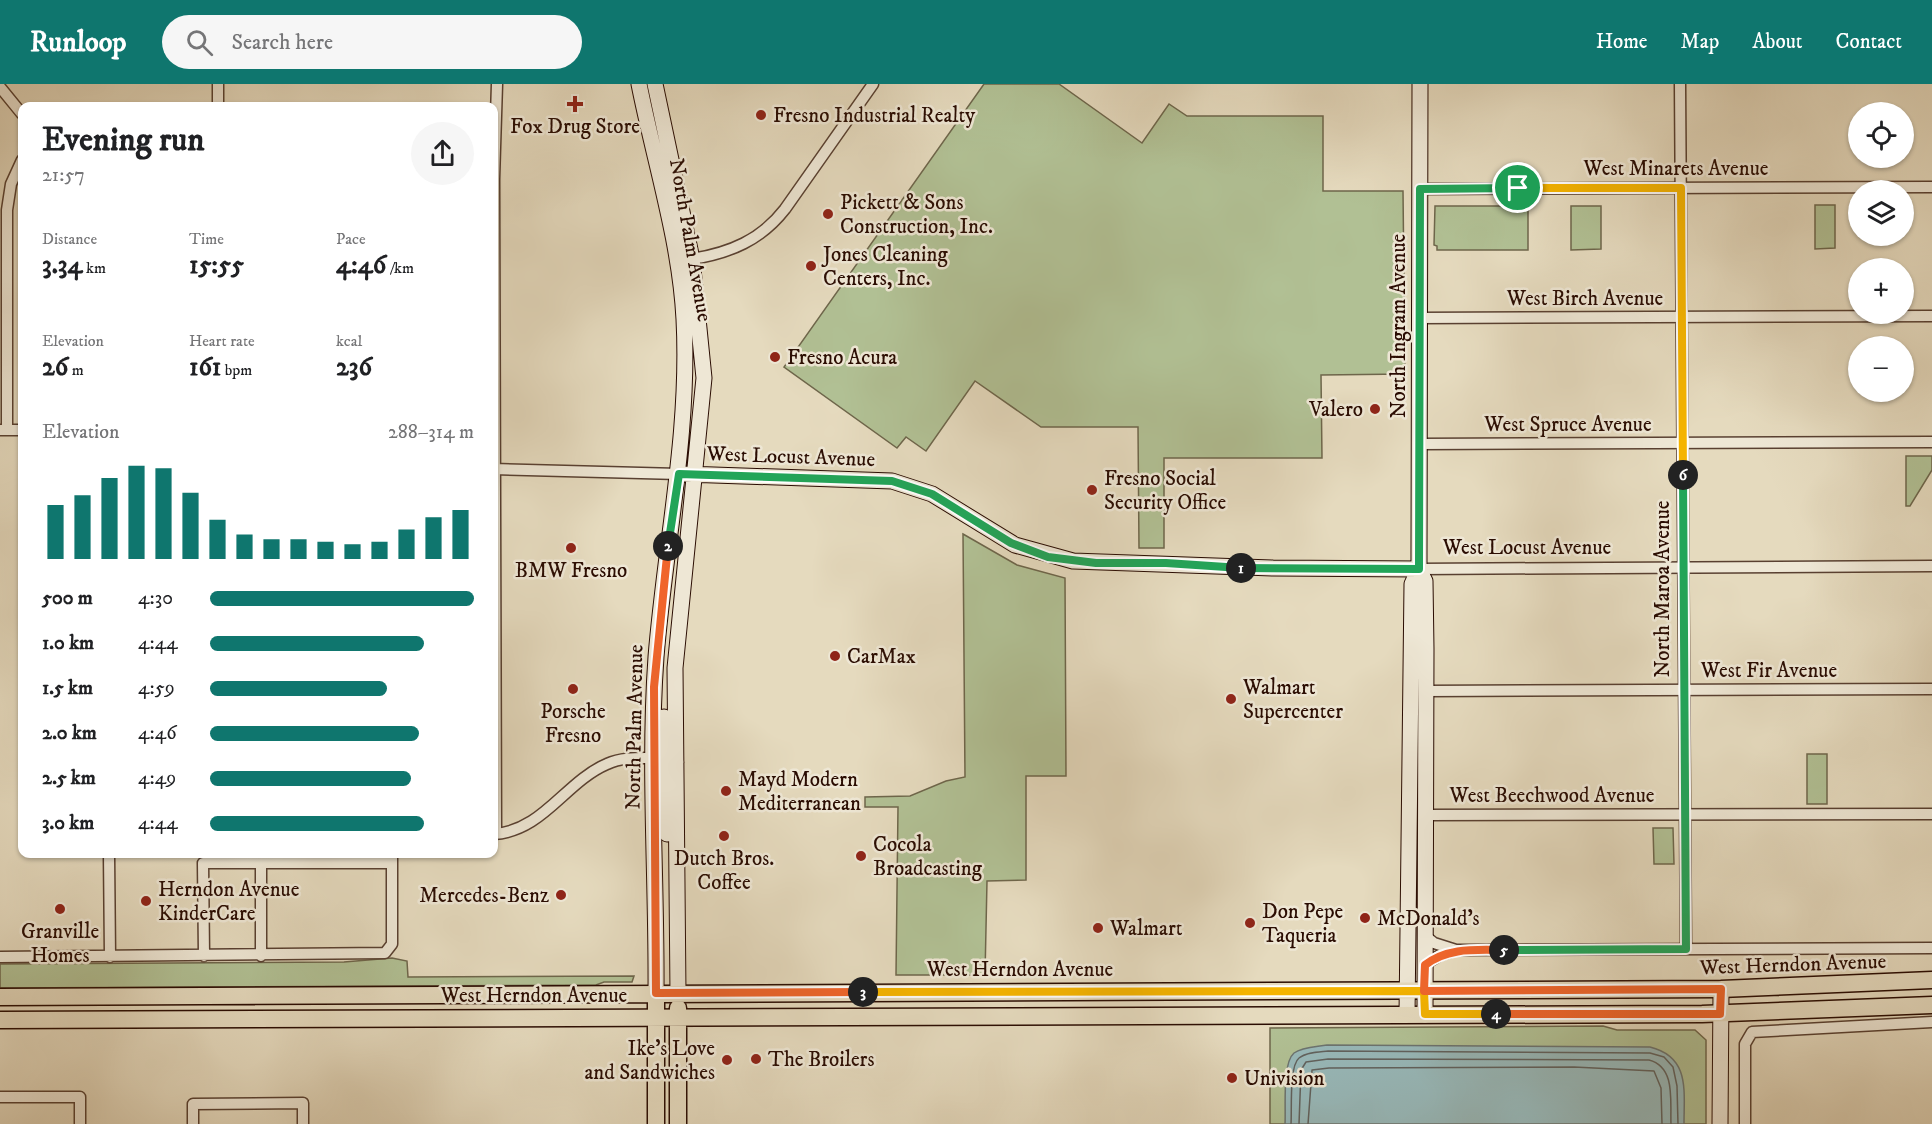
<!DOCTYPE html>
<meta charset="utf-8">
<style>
body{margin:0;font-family:"IM FELL DW Pica",serif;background:#f6f6f6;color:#202124;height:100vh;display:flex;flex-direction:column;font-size:22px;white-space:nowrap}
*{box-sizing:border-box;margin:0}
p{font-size:20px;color:#757577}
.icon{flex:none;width:33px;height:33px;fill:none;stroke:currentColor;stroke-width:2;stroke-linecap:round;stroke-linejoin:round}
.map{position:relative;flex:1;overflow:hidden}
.sheet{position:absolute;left:18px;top:18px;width:480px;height:756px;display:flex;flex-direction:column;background:#fff;border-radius:12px;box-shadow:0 2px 4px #0004}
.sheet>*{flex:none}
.fabs{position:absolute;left:1848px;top:18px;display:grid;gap:12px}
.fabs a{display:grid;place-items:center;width:66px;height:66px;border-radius:50%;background:#fff;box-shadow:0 2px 4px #0004;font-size:30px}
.pin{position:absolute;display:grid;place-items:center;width:51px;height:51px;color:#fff;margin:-26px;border:3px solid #fff;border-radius:50%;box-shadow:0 2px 6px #0007}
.km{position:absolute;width:30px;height:30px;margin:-15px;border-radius:50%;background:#222;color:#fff;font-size:16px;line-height:30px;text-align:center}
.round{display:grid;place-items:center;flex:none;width:63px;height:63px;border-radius:32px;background:#f6f6f6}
.overview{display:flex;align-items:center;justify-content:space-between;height:102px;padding:0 24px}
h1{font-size:33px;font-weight:700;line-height:45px}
.metrics{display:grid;grid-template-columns:repeat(3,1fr);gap:9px;height:102px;padding:6px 24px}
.metrics div{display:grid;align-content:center}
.metrics b{font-size:26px;font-weight:700}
.metrics small{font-size:16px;font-weight:400}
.metrics p{font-size:16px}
.chart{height:168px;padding:12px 24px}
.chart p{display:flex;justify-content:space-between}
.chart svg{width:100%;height:108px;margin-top:6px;stroke:#0f766e;stroke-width:6}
ul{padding:0 24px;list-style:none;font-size:20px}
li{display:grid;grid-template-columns:96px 72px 1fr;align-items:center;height:45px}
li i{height:15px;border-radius:8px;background:#0f766e}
header{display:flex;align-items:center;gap:36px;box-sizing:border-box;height:84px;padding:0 30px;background:#0f766e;color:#fff}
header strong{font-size:28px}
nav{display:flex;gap:33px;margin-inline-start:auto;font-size:21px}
.search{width:420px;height:54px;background:#f6f6f6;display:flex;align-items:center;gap:15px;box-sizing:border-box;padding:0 21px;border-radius:33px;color:#757577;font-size:22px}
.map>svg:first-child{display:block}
.green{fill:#b1c094;stroke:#6e664b;stroke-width:1.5}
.water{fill:#98b9ba;stroke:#6c7470;stroke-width:1.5}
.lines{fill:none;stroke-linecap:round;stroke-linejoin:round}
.shore{stroke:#61625e;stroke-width:1.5}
.street-casing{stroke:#594031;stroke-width:13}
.secondary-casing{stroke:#2a0c02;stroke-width:17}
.primary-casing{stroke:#2a0c02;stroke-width:19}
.street{stroke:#eee7d5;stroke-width:10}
.secondary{stroke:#eee7d5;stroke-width:15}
.primary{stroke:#e5dabe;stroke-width:16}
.split-1-casing{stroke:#fff;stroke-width:12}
.split-2-casing{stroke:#fff;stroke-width:12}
.split-3-casing{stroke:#fff;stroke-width:12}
.split-4-casing{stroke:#fff;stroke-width:12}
.split-5-casing{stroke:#fff;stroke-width:12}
.split-6-casing{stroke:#fff;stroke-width:12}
.split-7-casing{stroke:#fff;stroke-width:12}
.split-1{stroke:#22a559;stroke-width:8}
.split-2{stroke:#22a559;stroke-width:8}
.split-3{stroke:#f0652b;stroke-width:8}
.split-4{stroke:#f5b400;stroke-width:8}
.split-5{stroke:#f0652b;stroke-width:8}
.split-6{stroke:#22a559;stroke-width:8}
.split-7{stroke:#f5b400;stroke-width:8}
.poi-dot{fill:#8f2418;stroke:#eee7d5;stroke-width:2}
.labels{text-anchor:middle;stroke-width:5;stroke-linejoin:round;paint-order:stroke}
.poi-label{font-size:21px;fill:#2a0c02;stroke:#eee7d5;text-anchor:start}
.street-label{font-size:21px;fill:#2a0c02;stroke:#eee7d5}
</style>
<header>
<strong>Runloop</strong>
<div class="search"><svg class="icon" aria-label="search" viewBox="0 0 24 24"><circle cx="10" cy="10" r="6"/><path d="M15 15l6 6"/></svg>Search here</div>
<nav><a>Home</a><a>Map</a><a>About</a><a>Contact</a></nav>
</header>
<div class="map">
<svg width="1932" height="1040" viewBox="0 0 1932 1040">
<rect width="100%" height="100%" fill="#e5dabe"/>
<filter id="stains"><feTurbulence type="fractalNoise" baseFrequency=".00333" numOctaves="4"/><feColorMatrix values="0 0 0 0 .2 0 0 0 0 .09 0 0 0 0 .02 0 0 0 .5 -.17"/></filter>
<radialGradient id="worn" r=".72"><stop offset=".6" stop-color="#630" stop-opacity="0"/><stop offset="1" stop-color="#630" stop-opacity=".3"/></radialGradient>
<path class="green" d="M984 0H1059L1142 59 1169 20 1187 32H1323V107H1403L1405 290 1321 291 1322 374H1164V464H1139L1138 343H1041L975 297 926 367 906 353 897 364 784 283Z
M1815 121H1835V164L1815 165Z
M1435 122H1528V166H1437V162L1434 161Z
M1571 122H1601V165L1571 166Z
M1906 372H1932V386L1910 422H1906Z
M963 450 1017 481 1065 494 1066 692H1026V796L987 797 985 891H896L898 723H865V713L910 712 946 697 965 693Z
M1807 670H1827V720H1807Z
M1653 744H1673L1674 780H1654Z
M392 874 407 877 408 893 634 892 632 898H604L596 901 0 904V880L344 878Z
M1603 942 1617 946H1695L1706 956V1040H1270V944Z"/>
<path class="water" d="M1327 961 1650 963C1690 973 1684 1006 1684 1040H1285C1286 1024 1282 979 1294 969 1303 963 1317 963 1327 961Z"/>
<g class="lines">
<path class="shore" d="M1291 1040C1292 1026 1289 982 1299 974 1306 968 1319 968 1328 967L1650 969 1664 973 1673 983 1677 1002 1678 1040
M1299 1040 1301 986 1306 978 1328 975 1649 976C1676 983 1670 1017 1671 1040
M1308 1040 1312 986 1329 984 1574 983 1654 987 1661 1004 1662 1040"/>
<g class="street-casing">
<path id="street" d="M218 0V22
M1680 0 1686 865
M0 3 22 30
M1420 105 1932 103
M692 175C730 169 761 156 785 125L873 0
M1419 234 1932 232
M0 346H22
M7 346V126L11 100 22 76
M1419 360 1932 358
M494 385 679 390
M1419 485 1932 482
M1426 607 1932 605
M1425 731 1932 730
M494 750C543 747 565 698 607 680 622 673 638 674 654 674
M496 750 494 95 497 0
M109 770 110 873
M261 770V872
M1424 851 1434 859 1456 866
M204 872 203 779H392
M0 873 385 869 392 860V770
M1424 881 1440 871 1456 866 1932 864
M0 1013H80V1040
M193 1040V1020L303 1019V1040
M1745 1040V960L1752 948 1932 938"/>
</g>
<g class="secondary-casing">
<path id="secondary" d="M639 0C654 76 680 157 684 235 690 349 665 460 656 573 648 685 657 797 656 909
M655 0 692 175 704 294 675 584 678 909
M685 390 892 397 932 410 1015 461 1073 477 1273 484 1419 485
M1419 485 1425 497 1426 565 1425 931
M664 633V662L676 678
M654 674 660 677 666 690 667 750
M1407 931 1412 500 1419 485V470L1420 0
M1720 1040 1721 905"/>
</g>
<g class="primary-casing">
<path id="primary" d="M656 909V1040
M0 913 1721 905 1932 896
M0 936 1702 930 1932 921
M678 1040V924"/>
</g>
<use href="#street" class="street"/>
<use href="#secondary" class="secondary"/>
<use href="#primary" class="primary"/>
</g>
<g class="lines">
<g class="split-1-casing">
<path id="split-1" d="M1241 484 1419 485 1420 105 1518 104"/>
</g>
<g class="split-2-casing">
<path id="split-2" d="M668 462 679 390 892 397 932 410 1011 459 1048 473 1096 479H1166L1241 484"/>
</g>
<g class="split-3-casing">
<path id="split-3" d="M668 462 654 603 656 909 863 908"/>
</g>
<g class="split-4-casing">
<path id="split-4" d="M863 908 1424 907 1425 930H1496"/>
</g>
<g class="split-5-casing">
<path id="split-5" d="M1496 930H1720L1721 905 1424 907 1425 881C1448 863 1476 866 1504 866"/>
</g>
<g class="split-6-casing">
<path id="split-6" d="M1504 866 1686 865 1683 391"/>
</g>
<g class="split-7-casing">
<path id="split-7" d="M1518 104H1681L1683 391"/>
</g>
<use href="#split-1" class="split-1"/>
<use href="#split-2" class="split-2"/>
<use href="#split-3" class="split-3"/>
<use href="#split-4" class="split-4"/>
<use href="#split-5" class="split-5"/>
<use href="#split-6" class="split-6"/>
<use href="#split-7" class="split-7"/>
</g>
<g class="poi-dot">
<path d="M572 11h6v6h6v6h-6v6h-6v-6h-6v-6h6z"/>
<circle cx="761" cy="31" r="6"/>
<circle cx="828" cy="130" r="6"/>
<circle cx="811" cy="182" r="6"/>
<circle cx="775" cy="273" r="6"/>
<circle cx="1375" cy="325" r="6"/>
<circle cx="1092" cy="406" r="6"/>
<circle cx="571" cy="464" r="6"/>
<circle cx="835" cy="572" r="6"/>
<circle cx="573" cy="605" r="6"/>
<circle cx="1231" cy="615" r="6"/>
<circle cx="726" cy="707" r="6"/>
<circle cx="724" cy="752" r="6"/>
<circle cx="861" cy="772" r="6"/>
<circle cx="561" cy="811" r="6"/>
<circle cx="146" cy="817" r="6"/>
<circle cx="60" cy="825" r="6"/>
<circle cx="1365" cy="834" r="6"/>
<circle cx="1250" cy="839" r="6"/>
<circle cx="1098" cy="844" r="6"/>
<circle cx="756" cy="975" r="6"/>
<circle cx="727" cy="976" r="6"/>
<circle cx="1232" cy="994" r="6"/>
</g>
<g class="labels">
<g class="poi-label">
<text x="773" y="38">Fresno Industrial Realty</text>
<text x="575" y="49" text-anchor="middle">Fox Drug Store</text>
<text x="840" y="125">Pickett &amp; Sons<tspan x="840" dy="24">Construction, Inc.</tspan></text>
<text x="823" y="177">Jones Cleaning<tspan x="823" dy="24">Centers, Inc.</tspan></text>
<text x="787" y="280">Fresno Acura</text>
<text x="1363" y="332" text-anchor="end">Valero</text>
<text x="1104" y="401">Fresno Social<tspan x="1104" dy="24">Security Office</tspan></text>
<text x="571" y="493" text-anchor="middle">BMW Fresno</text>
<text x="847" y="579">CarMax</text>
<text x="1243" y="610">Walmart<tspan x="1243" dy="24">Supercenter</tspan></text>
<text x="573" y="634" text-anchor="middle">Porsche<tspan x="573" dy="24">Fresno</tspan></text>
<text x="738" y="702">Mayd Modern<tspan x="738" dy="24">Mediterranean</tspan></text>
<text x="873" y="767">Cocola<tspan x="873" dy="24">Broadcasting</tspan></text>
<text x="724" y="781" text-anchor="middle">Dutch Bros.<tspan x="724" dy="24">Coffee</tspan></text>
<text x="158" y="812">Herndon Avenue<tspan x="158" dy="24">KinderCare</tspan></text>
<text x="549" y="818" text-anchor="end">Mercedes-Benz</text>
<text x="1262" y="834">Don Pepe<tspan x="1262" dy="24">Taqueria</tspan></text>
<text x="1377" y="841">McDonald's</text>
<text x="1110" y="851">Walmart</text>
<text x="60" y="854" text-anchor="middle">Granville<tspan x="60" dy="24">Homes</tspan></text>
<text x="715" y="971" text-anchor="end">Ike's Love<tspan x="715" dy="24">and Sandwiches</tspan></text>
<text x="768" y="982">The Broilers</text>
<text x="1244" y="1001">Univision</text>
</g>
<g class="street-label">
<text x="1676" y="91">West Minarets Avenue</text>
<text transform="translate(691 156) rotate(80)" y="7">North Palm Avenue</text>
<text x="1585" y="221">West Birch Avenue</text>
<text transform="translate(1398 242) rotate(-90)" y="7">North Ingram Avenue</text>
<text x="1568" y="347">West Spruce Avenue</text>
<text transform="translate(791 372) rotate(2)" y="7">West Locust Avenue</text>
<text x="1527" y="470">West Locust Avenue</text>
<text transform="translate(1662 505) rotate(-90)" y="7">North Maroa Avenue</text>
<text x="1769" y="593">West Fir Avenue</text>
<text transform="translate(634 643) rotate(-89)" y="7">North Palm Avenue</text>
<text x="1552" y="718">West Beechwood Avenue</text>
<text transform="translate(1793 880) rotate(-2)" y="7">West Herndon Avenue</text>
<text x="1020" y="892">West Herndon Avenue</text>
<text x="534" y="918">West Herndon Avenue</text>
</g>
</g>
<rect width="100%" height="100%" filter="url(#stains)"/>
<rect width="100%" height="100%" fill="url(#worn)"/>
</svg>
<div class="fabs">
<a><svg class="icon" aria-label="locate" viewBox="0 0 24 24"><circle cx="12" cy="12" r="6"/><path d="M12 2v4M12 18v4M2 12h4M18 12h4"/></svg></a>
<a><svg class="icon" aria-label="layers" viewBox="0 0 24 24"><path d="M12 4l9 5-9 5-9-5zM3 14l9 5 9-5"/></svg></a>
<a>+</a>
<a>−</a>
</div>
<div class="pin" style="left:1518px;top:104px;background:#1e9e55"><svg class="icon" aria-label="arrive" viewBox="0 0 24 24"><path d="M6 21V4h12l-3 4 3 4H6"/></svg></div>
<b class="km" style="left:1241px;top:484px">1</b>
<b class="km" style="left:668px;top:462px">2</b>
<b class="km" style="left:863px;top:908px">3</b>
<b class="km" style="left:1496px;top:930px">4</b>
<b class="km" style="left:1504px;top:866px">5</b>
<b class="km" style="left:1683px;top:391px">6</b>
<section class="sheet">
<div class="overview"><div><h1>Evening run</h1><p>21:57</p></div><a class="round"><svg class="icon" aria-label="share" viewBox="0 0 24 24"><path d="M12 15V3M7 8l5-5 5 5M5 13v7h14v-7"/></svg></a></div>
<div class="metrics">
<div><p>Distance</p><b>3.34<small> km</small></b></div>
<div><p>Time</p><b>15:55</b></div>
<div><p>Pace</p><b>4:46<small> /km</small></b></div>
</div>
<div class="metrics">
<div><p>Elevation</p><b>26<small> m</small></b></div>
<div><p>Heart rate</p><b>161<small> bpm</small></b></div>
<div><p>kcal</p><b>236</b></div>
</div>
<div class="chart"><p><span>Elevation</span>288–314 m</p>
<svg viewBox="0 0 160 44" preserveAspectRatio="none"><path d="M5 44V22M15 44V18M25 44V11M35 44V6M45 44V7M55 44V17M65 44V28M75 44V34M85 44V36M95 44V36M105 44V37M115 44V38M125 44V37M135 44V32M145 44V27M155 44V24"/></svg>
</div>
<ul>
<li><b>500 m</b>4:30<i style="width:100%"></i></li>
<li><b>1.0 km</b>4:44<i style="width:81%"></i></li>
<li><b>1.5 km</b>4:59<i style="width:67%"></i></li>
<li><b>2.0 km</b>4:46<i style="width:79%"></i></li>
<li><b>2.5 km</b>4:49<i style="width:76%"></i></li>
<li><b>3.0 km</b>4:44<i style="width:81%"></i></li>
</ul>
</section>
</div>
